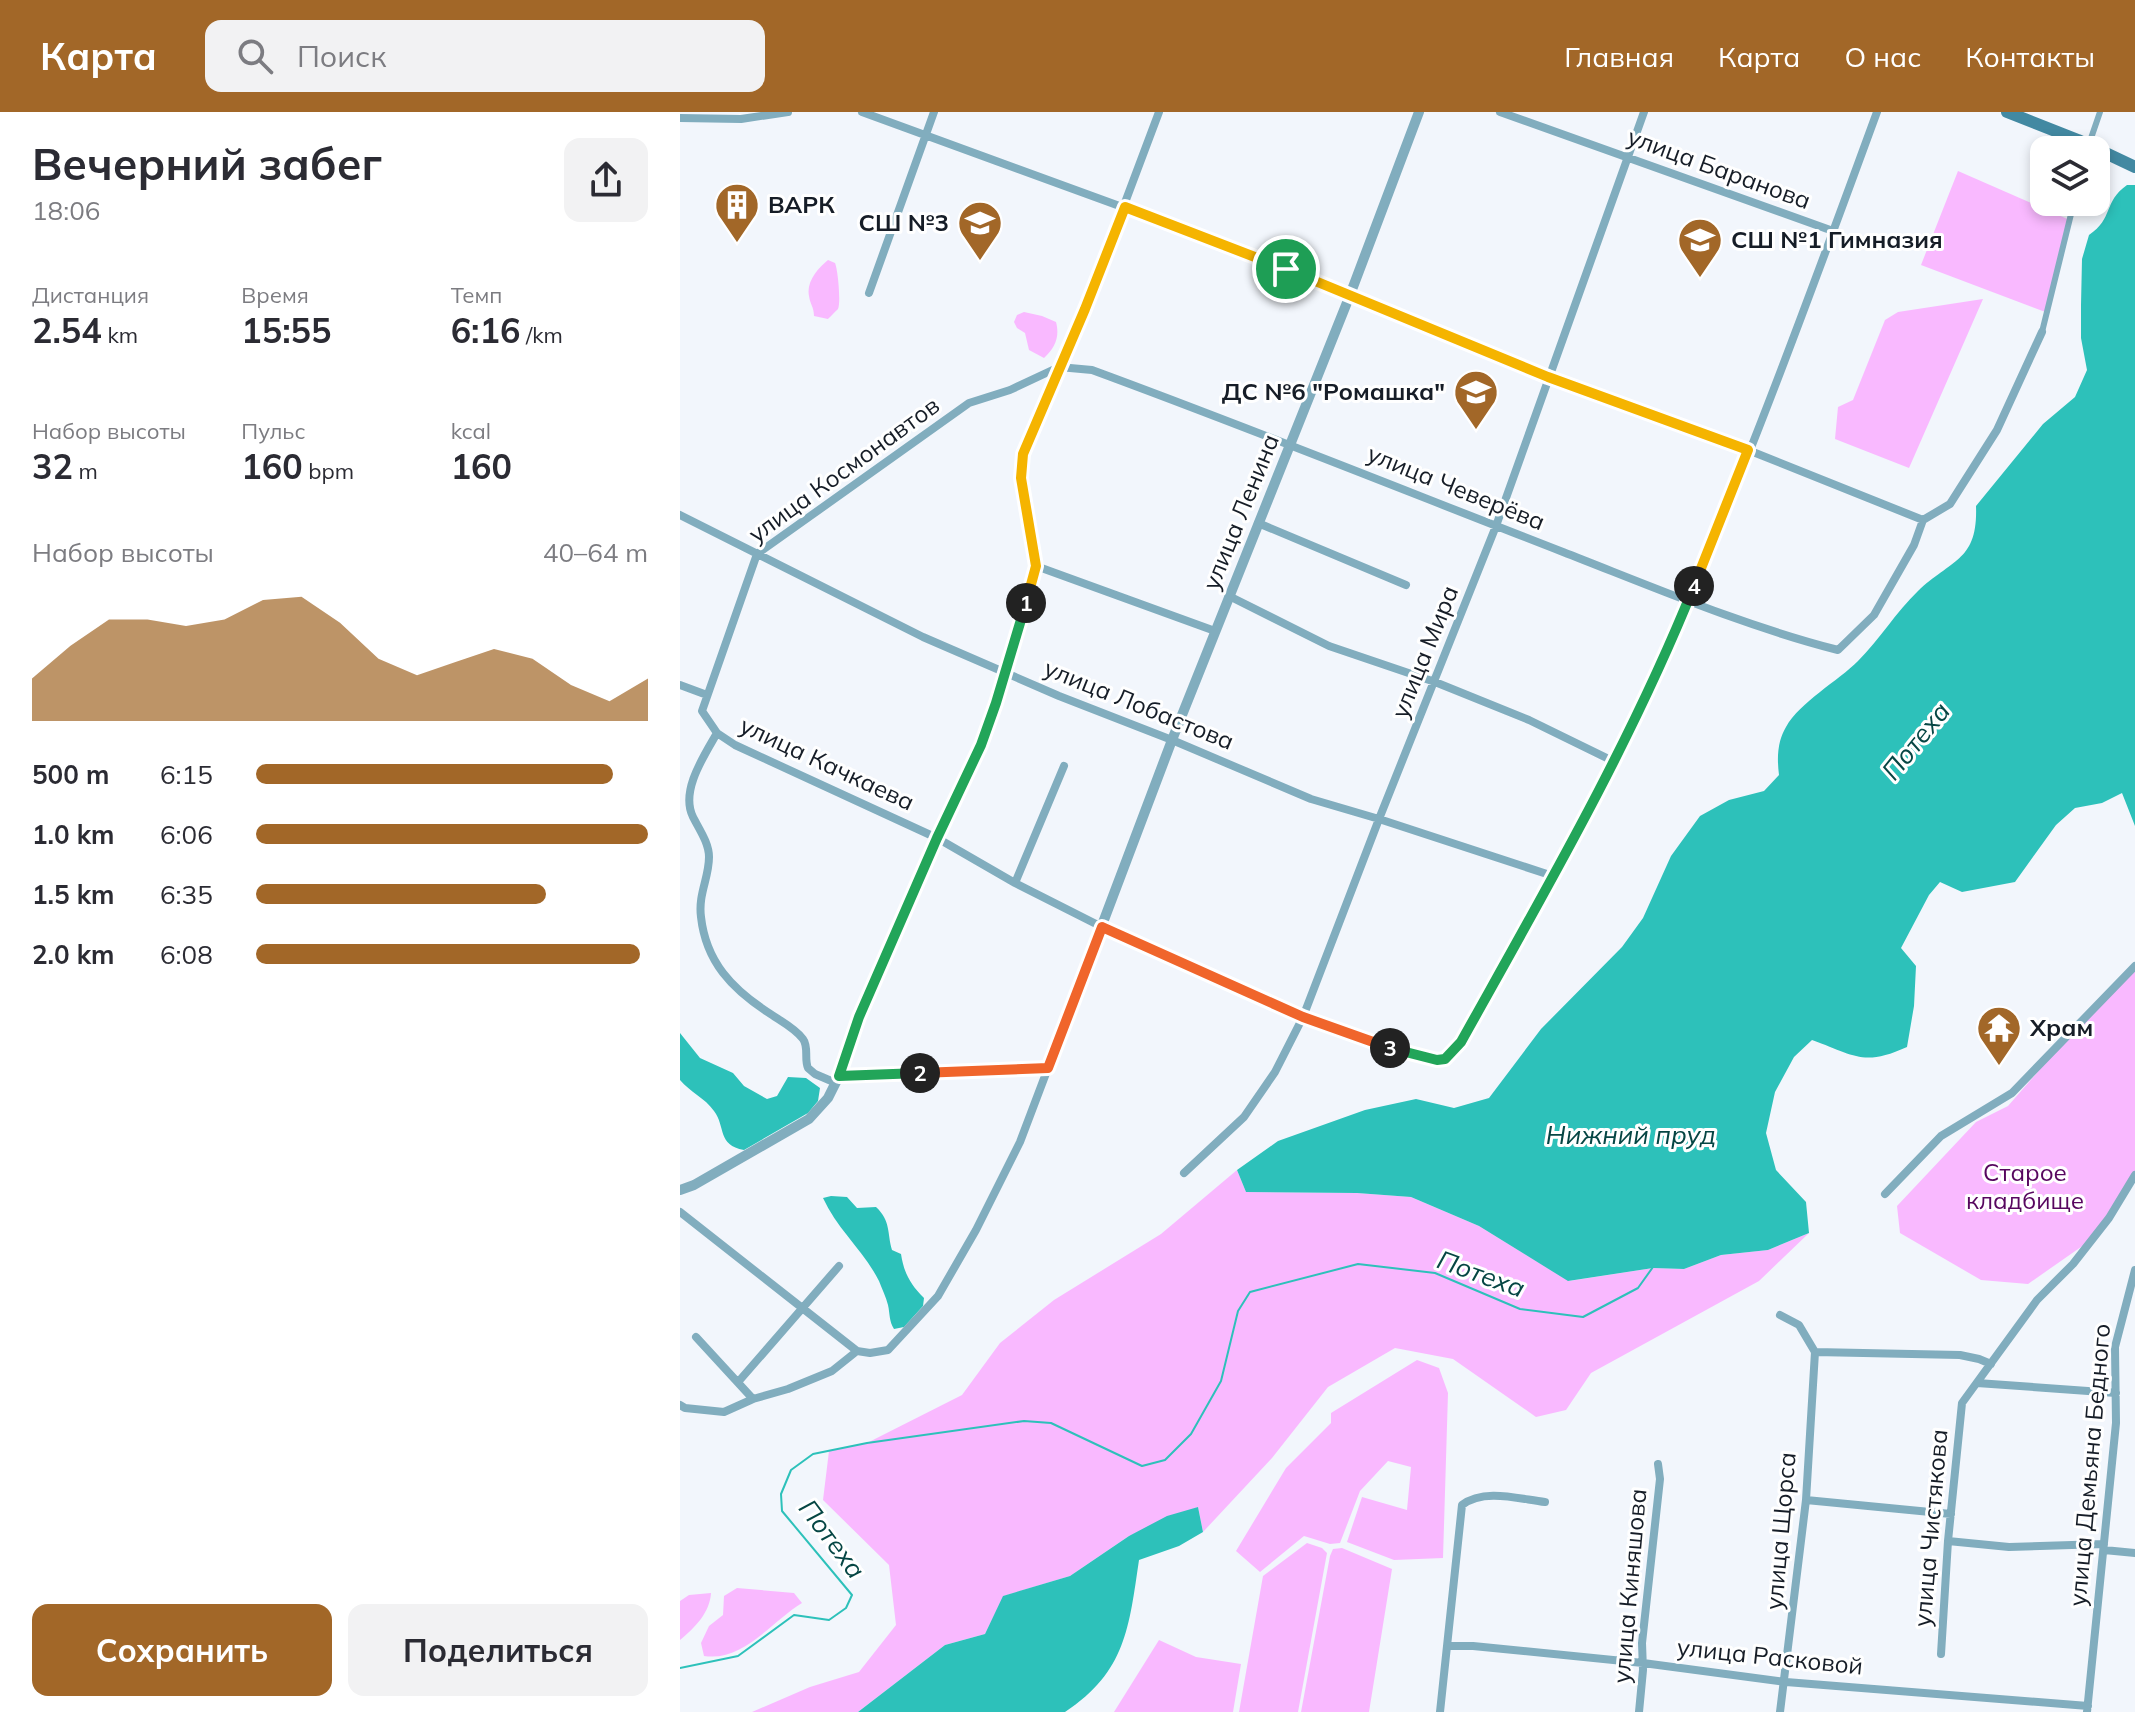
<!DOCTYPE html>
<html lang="ru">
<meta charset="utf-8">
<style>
body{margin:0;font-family:Mulish,sans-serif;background:#f2f2f3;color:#2b2b33;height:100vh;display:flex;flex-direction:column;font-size:30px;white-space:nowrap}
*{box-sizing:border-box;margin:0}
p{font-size:26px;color:#7c7c81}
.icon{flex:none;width:44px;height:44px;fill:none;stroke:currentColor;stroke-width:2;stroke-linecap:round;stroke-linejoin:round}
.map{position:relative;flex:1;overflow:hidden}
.details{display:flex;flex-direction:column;background:#fff;width:680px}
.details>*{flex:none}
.tools{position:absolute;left:1350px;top:24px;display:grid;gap:16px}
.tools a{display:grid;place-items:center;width:80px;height:80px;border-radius:16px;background:#fff;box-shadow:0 4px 12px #0003;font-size:40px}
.pin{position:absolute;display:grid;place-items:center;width:68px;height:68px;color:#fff;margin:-34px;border:4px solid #fff;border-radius:50%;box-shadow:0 2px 8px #0007}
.km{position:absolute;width:40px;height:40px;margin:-20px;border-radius:50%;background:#222;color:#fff;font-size:22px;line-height:40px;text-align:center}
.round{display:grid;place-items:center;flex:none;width:84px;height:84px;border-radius:16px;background:#f2f2f3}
.head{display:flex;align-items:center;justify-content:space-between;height:136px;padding:0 32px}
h1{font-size:44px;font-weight:700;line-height:60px}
.figures{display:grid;grid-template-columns:repeat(3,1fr);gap:12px;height:136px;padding:8px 32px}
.figures div{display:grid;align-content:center}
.figures b{font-size:34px;font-weight:700}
.figures small{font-size:22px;font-weight:400}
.figures p{font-size:22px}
.chart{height:224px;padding:16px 32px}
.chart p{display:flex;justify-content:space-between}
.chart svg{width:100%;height:144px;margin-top:8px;fill:#a26728;opacity:.7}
.primary-button{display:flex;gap:16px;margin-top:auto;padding:16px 32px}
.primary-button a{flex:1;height:92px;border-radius:16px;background:#a26728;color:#fff;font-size:32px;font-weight:700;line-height:92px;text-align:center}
.primary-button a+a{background:#f2f2f3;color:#2b2b33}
ul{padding:0 32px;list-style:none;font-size:26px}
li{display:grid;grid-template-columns:128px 96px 1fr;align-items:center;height:60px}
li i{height:20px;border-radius:10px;background:#a26728}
header{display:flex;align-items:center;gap:48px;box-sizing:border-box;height:112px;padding:0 40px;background:#a26728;color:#fff}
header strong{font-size:38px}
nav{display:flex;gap:44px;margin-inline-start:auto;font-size:28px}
.search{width:560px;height:72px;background:#f2f2f3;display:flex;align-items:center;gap:20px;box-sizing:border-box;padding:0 28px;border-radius:16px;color:#7c7c81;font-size:30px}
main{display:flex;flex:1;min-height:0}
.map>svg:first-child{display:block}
.green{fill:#f9b9ff}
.water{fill:#2dc1ba}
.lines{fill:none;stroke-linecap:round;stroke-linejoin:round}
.stream{stroke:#2dc1ba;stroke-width:2}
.pedestrian{stroke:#81adbe;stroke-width:6}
.minor{stroke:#81adbe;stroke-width:8}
.tertiary{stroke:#81adbe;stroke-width:10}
.secondary{stroke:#4289a2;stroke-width:12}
.split-1-casing{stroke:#fff;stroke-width:16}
.split-2-casing{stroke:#fff;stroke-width:16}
.split-3-casing{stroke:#fff;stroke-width:16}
.split-4-casing{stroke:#fff;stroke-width:16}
.split-5-casing{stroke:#fff;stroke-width:16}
.split-1{stroke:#f5b400;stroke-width:10}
.split-2{stroke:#22a559;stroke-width:10}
.split-3{stroke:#f0652b;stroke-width:10}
.split-4{stroke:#22a559;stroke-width:10}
.split-5{stroke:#f5b400;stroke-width:10}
.labels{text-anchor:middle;stroke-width:6;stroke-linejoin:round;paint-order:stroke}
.street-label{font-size:24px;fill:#161d27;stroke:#fff}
.poi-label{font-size:24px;font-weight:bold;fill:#161d27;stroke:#fff;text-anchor:start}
.park-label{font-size:24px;fill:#57065f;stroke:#fff}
.water-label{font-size:26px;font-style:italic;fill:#064644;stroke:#fff}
</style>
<header>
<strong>Карта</strong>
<div class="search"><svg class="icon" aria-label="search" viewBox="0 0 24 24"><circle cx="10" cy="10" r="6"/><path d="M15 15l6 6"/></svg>Поиск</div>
<nav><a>Главная</a><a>Карта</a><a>О нас</a><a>Контакты</a></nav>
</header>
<main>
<section class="details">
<div class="head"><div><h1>Вечерний забег</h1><p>18:06</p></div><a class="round"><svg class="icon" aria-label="share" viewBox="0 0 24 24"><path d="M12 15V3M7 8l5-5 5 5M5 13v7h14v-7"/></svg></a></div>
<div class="figures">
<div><p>Дистанция</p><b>2.54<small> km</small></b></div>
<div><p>Время</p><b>15:55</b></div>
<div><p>Темп</p><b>6:16<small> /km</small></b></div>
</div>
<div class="figures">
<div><p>Набор высоты</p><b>32<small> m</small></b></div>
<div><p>Пульс</p><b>160<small> bpm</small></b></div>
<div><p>kcal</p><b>160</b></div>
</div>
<div class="chart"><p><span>Набор высоты</span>40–64 m</p>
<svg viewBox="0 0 160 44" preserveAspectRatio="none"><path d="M0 44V31L10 21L20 13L30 13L40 15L50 13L60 7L70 6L80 14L90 25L100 30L110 26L120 22L130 25L140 33L150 38L160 31V44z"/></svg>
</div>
<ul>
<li><b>500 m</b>6:15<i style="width:91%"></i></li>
<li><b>1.0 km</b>6:06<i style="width:100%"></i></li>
<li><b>1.5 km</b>6:35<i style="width:74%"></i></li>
<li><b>2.0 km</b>6:08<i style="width:98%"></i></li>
</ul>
<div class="primary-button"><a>Сохранить</a><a>Поделиться</a></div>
</section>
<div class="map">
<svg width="1455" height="1600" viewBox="0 0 1455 1600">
<rect width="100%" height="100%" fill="#f2f6fc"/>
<path class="green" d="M1278 59 1392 109 1368 201 1241 153Z
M148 148 155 151C158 158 161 191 158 197 157 198 149 206 148 207L134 204C134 195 130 192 129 184 126 170 138 156 148 148Z
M1303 187 1229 356 1155 327 1158 295 1173 288 1205 208 1218 200Z
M344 200 362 204 376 210C380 225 375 236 364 246L349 238 345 221 337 216 334 210 337 203Z
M1455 857V1062L1411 1128 1348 1172 1301 1168 1220 1121 1217 1094 1296 1010 1328 994 1418 891Z
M557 1058 566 1080 677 1081 731 1085 799 1114 889 1169 973 1156 1004 1157 1041 1143 1088 1138 1129 1121 1079 1169 911 1261 886 1298 856 1305 773 1247 715 1236 648 1275 592 1346 523 1420 518 1395 449 1424 390 1464 324 1484 305 1522 265 1533 178 1600H72L130 1575 179 1560 216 1513 209 1453 143 1388 149 1339 187 1331 282 1283 320 1231 374 1188 481 1122Z
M737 1248 759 1256 768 1281 763 1446 714 1448 667 1430 682 1385 727 1398 731 1355 708 1349 680 1379 660 1431 650 1432 624 1424 580 1460 556 1439 606 1356 651 1311V1301Z
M627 1431 642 1436 647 1441 618 1600H559L583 1464Z
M662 1436 712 1457 689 1600H621L650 1444 653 1437Z
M57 1476 114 1481 122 1491C91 1510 63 1550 24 1544L21 1531 29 1514 43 1503 44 1484Z
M31 1481C30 1500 15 1516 0 1528V1489L9 1483Z
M479 1528 516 1545 561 1552 553 1600H434Z"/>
<path class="water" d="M1447 73H1455V714L1442 681 1422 691 1395 696 1376 713 1335 770 1282 780 1260 770 1249 783 1221 836 1236 854 1234 894 1227 935C1183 955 1174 943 1132 928L1114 945 1095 980 1086 1021 1096 1058 1126 1090 1129 1121 1088 1138 1041 1143 1004 1157 973 1156 888 1169 799 1114 731 1085 677 1081 566 1080 557 1058 598 1029 685 998 736 987 774 996 809 986 861 917 942 835 963 806 991 744 1020 704 1049 688 1084 679 1099 663C1097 647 1097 630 1106 615 1120 590 1158 569 1178 549 1200 527 1216 500 1238 479 1272 447 1298 449 1296 394L1363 312 1395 285 1407 258 1401 226V193L1402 147 1409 123C1434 106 1423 90 1447 73Z
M0 921 20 946 53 961 64 974 87 987 97 984 108 965 126 966 140 976 138 989 128 1001 64 1038C37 1033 46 1015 34 999 25 986 10 980 0 968Z
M151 1084 167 1085 177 1096 196 1095C211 1109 207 1121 212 1138L221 1142C224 1161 230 1172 244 1186L243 1194 224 1215 214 1217C209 1209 210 1202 208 1193 206 1185 202 1177 199 1169 184 1139 157 1117 143 1086Z
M518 1395 523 1420 499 1434 459 1448C449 1515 446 1560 385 1600H178L265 1533 305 1522 323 1484 390 1464 449 1424 487 1404Z"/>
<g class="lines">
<path class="stream" d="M0 1556 58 1544 114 1503 149 1508 166 1496 172 1483 102 1399 101 1382 111 1358 133 1342 187 1331 344 1309 371 1311 462 1354 485 1348 511 1322 541 1269 558 1199 570 1180 678 1152 755 1161 840 1197 903 1205 958 1176 973 1155"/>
<path class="pedestrian" d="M1408 35 1420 0
M1362 220 1394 90"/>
<path class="minor" d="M182 0 541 131 868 265 1068 338 1243 408
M820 0 1153 119
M1197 0C1117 219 1036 440 935 650 888 746 832 837 781 930L765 947 757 948 717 939 623 905 422 815 335 771 257 726 55 633 37 621 22 599 77 442 289 291 330 278 379 255 412 258C570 316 726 379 883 440 973 475 1064 514 1158 538L1194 503 1234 433 1243 408 1270 392 1317 318 1362 220
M0 6 61 7 108 0
M189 181 254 0
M0 403 243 525 379 584 492 628 631 687 699 707 873 764
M578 411 726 473
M356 454 535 519
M549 484 649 534 755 570 849 608 935 650
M0 573 27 583
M37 621C24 644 0 679 13 705 19 717 29 731 29 745 29 766 18 782 21 805 26 850 52 877 89 901 99 908 115 916 123 927 129 935 124 947 128 956L135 962 156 971
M335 771 384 654
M504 1061 564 1005 595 960 623 905 699 707 816 414 964 0
M1205 1082 1261 1024 1332 981 1455 854
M0 1100 177 1239 190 1241 208 1238 258 1184 296 1118 340 1030 368 956 159 964 179 905 257 726 301 633 316 591 356 454 341 366 343 342 405 197 479 0
M1100 1203 1119 1213 1135 1240 1280 1243 1299 1247 1311 1252
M16 1225 73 1287
M59 1269 159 1154
M1297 1271 1436 1281
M0 1293 5 1296 44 1300 73 1287 108 1277 152 1259 177 1239
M1126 1388 1271 1402
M1268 1429 1329 1435 1424 1432
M1424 1438 1455 1441
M767 1534H793L963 1551 1106 1570 1408 1594
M1261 1542 1268 1429 1282 1291 1357 1188 1393 1152 1429 1106 1455 1063
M760 1600 782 1393C804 1376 839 1387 865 1390
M959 1600 963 1558 962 1531 980 1367 978 1352
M1100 1600 1126 1388 1135 1240
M1407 1600 1436 1311 1435 1235 1455 1158"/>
<path class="tertiary" d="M368 956 492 628 670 183 739 0
M0 1078 14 1073 129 1007 148 986 159 964"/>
<path class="secondary" d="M1327 0 1398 28 1455 55"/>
</g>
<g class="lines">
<g class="split-1-casing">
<path id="split-1" d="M346 491 356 454 341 366 343 342 405 197 445 95 606 157"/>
</g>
<g class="split-2-casing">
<path id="split-2" d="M240 961 159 964 179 905 257 726 301 633 316 591 346 491"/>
</g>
<g class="split-3-casing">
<path id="split-3" d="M240 961 368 956 422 815 623 905 710 936"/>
</g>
<g class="split-4-casing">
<path id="split-4" d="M710 936 757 948 765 947 781 930C864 781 950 633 1014 474"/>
</g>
<g class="split-5-casing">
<path id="split-5" d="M606 157 868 265 1068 338 1014 474"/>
</g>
<use href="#split-1" class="split-1"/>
<use href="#split-2" class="split-2"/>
<use href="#split-3" class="split-3"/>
<use href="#split-4" class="split-4"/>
<use href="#split-5" class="split-5"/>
</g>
<defs>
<g id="building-pin" transform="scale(2.3)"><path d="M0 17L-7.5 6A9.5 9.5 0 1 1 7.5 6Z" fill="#a26728" stroke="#fff"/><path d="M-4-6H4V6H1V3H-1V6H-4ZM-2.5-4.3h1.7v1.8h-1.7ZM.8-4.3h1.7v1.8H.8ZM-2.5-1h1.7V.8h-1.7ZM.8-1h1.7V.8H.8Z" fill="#fff"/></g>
<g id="school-pin" transform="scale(2.3)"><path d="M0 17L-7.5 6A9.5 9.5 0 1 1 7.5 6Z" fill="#a26728" stroke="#fff"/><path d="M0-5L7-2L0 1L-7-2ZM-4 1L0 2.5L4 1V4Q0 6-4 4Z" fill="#fff"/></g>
<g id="temple-pin" transform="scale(2.3)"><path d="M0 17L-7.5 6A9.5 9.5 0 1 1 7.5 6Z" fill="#a26728" stroke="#fff"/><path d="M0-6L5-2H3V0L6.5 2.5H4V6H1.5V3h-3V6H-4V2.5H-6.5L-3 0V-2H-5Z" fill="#fff"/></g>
</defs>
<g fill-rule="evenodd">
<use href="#building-pin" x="57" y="93"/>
<use href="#school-pin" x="300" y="111"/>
<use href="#school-pin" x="1020" y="128"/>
<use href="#school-pin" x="796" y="280"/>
<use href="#temple-pin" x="1319" y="916"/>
</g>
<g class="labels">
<g class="street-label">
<text transform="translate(1039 57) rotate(20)" y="8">улица Баранова</text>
<text transform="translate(164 358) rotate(-36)" y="8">улица Космонавтов</text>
<text transform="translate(776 376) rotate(22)" y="8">улица Чеверёва</text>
<text transform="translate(561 400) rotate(-68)" y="8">улица Ленина</text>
<text transform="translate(745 540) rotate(-68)" y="8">улица Мира</text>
<text transform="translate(459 593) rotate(22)" y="8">улица Лобастова</text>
<text transform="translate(147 652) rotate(25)" y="8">улица Качкаева</text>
<text transform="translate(1410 1353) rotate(-85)" y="8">улица Демьяна Бедного</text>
<text transform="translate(1251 1416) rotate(-85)" y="8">улица Чистякова</text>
<text transform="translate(1101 1419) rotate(-85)" y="8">улица Щорса</text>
<text transform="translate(950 1474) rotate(-85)" y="8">улица Киняшова</text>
<text transform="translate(1090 1545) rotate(6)" y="8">улица Расковой</text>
</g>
<g class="poi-label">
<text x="88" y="101">ВАРК</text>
<text x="269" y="119" text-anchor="end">СШ №3</text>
<text x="1051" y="136">СШ №1 Гимназия</text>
<text x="765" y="288" text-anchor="end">ДС №6 "Ромашка"</text>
<text x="1350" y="924">Храм</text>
</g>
<g class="park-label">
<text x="1345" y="1069">Старое<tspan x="1345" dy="28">кладбище</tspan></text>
</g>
<g class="water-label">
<text transform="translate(1236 629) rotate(-51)" y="9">Потеха</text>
<text x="951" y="1032">Нижний пруд</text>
<text transform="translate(801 1162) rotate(20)" y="9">Потеха</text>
<text transform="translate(152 1427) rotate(53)" y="9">Потеха</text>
</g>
</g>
</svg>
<div class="tools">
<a><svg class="icon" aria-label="layers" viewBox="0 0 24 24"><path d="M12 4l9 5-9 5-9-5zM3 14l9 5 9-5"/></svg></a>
</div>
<div class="pin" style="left:606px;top:157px;background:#1e9e55"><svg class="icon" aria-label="arrive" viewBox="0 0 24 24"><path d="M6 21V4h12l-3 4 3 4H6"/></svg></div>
<b class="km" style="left:346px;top:491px">1</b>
<b class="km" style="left:240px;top:961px">2</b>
<b class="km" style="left:710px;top:936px">3</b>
<b class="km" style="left:1014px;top:474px">4</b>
</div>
</main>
